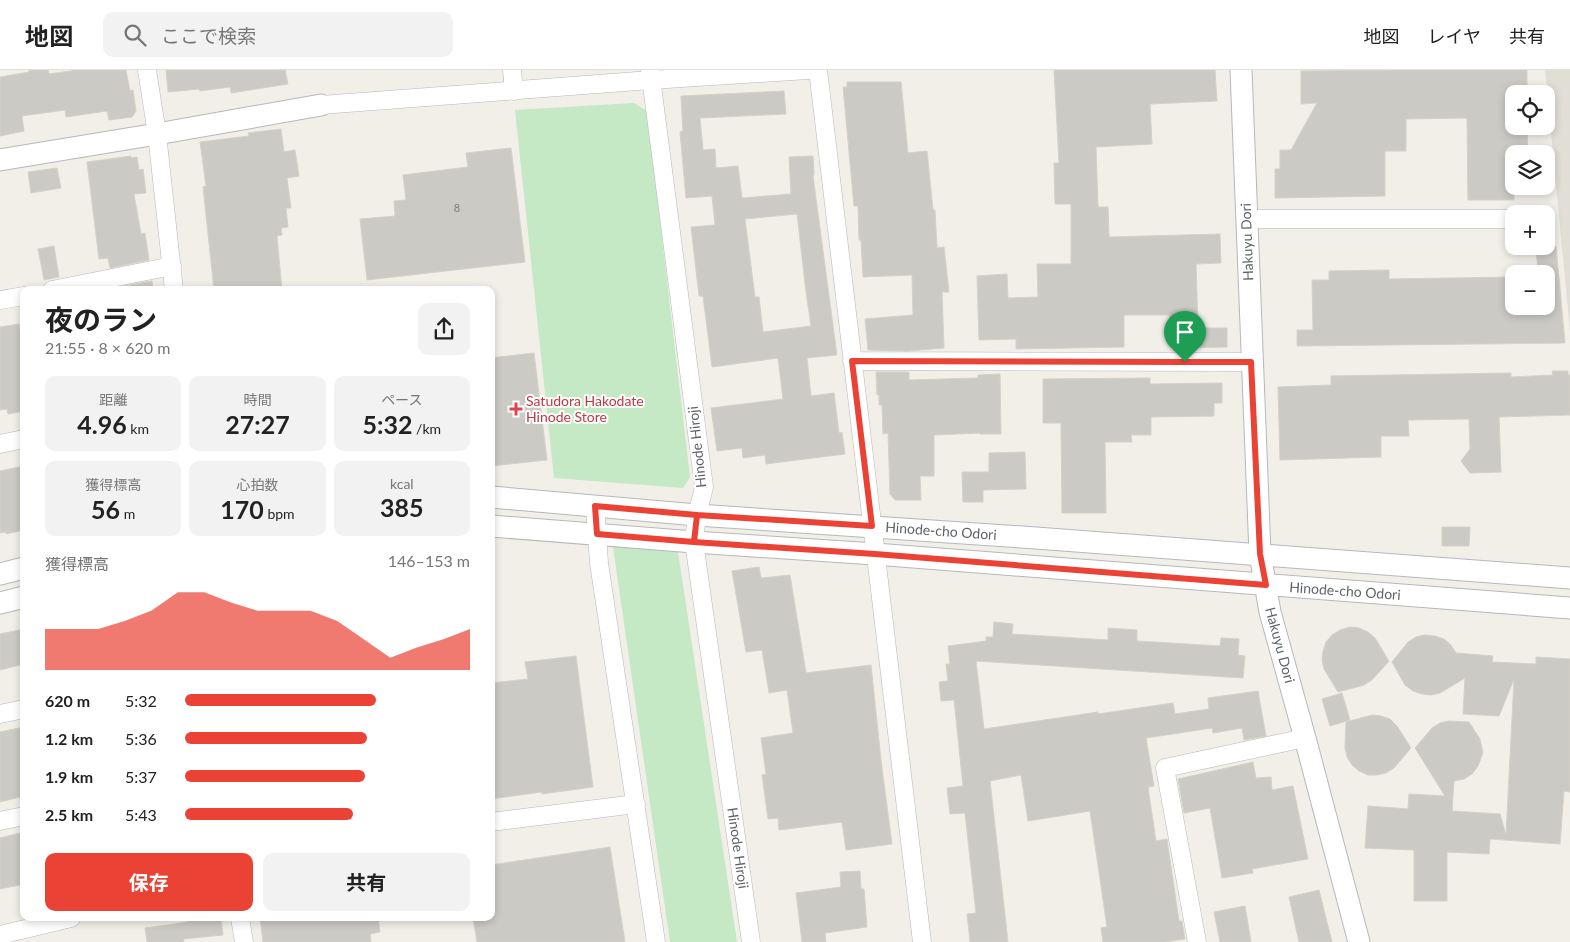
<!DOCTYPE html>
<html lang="ja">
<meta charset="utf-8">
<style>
body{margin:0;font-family:Lato,"Noto Sans JP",sans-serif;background:#f2f2f2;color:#222;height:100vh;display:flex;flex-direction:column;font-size:19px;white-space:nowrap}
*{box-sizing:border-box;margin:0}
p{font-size:16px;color:#767676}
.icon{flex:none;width:28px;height:28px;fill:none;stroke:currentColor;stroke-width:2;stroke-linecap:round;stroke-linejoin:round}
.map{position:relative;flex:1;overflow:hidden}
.details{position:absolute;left:20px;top:216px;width:475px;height:635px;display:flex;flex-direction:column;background:#fff;border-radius:10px;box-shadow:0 2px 8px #0003}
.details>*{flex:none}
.fabs{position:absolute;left:1505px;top:15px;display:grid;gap:10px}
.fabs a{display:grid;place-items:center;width:50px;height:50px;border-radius:10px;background:#fff;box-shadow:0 2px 8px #0003;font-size:25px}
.pin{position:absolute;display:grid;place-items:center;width:42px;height:42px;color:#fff;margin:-51px -21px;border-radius:50% 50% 50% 0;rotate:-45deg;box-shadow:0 0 5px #0007}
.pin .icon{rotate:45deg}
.round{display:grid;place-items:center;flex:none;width:52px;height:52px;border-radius:10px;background:#f2f2f2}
.summary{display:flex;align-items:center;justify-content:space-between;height:85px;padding:0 25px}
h1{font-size:28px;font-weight:700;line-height:38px}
.figures{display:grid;grid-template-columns:repeat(3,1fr);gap:8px;height:85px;padding:5px 25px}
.figures div{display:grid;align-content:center;border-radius:10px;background:#f2f2f2;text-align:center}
.figures b{font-size:25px;font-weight:700}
.figures small{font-size:14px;font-weight:400}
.figures p{font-size:14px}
.chart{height:140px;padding:10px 25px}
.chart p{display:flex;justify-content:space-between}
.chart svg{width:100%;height:90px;margin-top:5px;fill:#ea4335;opacity:.7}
.action{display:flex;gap:10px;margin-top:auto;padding:10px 25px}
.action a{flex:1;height:58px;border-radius:10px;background:#ea4335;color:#fff;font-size:20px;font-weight:700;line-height:58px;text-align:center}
.action a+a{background:#f2f2f2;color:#222}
ul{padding:0 25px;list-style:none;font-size:16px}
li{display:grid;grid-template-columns:80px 60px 1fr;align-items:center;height:38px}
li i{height:12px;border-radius:6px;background:#ea4335}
header{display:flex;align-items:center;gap:30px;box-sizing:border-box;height:70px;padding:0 25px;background:#fff;border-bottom:1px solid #e0e0e0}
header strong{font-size:24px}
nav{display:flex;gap:28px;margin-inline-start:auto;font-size:18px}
.search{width:350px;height:45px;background:#f2f2f2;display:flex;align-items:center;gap:12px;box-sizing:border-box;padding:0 18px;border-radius:10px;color:#767676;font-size:19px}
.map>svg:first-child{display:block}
.education{fill:#e1ded6}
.green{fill:#c5e8c5}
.building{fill:#cccac5;stroke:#d6d1c6;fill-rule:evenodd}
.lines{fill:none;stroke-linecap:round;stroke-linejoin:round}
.minor-casing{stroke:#b5b8bc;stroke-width:19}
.tertiary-casing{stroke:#b5b8bc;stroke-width:23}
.minor{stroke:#fff;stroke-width:18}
.tertiary{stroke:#fff;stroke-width:21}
.route-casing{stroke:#fff;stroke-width:10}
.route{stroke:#ea4335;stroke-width:6}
.health-dot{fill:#e0444e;stroke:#fff;stroke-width:2}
.labels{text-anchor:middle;stroke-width:4;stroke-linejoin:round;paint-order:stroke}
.number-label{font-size:11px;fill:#7a7d7f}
.street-label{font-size:14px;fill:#5f6368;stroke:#fff}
.health-label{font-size:14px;fill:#be3a42;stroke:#fff;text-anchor:start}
</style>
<header>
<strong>地図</strong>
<div class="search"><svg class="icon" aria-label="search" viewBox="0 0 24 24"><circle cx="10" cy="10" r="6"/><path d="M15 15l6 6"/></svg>ここで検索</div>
<nav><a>地図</a><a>レイヤ</a><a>共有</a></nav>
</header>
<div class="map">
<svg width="1570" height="872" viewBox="0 0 1570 872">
<rect width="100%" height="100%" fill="#f1efe8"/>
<path class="education" d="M1545 0H1570V261Z"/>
<path class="green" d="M634 33 647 41 690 407 683 418 554 408 515 40Z
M613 477 678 482 737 872H670Z"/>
<path class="building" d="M29 0H48L49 4 77 0H126L130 21 133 20 136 41 132 47 109 50 107 41 66 47 65 40 22 46 24 61 0 66V7L29 2Z
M166 0H285L288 14 231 23 230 17 200 21 199 19 168 22Z
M1054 0H1215L1217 31 1150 34 1152 74 1096 77 1098 137H1108L1109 167 1220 164 1221 193 1196 194 1198 258H1227V277L1179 278V255H1170V245H1124V277L1016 279V269L979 270 977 206 1007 204 1008 228 1038 227 1037 194H1071V134H1055L1054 93H1059Z
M1406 0H1527V24H1514V56H1527L1528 84H1514V130H1468L1467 48 1406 49V81H1385V126L1275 128V99H1280V80H1291L1317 33 1301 34V1Z
M847 12H901L908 83 927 81 933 140H935L937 178 944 177 949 222H942L944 278 908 281 868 280 865 249 913 245 912 205 863 207 861 170H859L858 136H854L843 17H847Z
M784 21 786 44 700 48 703 80 715 79 716 98 738 96 742 128 791 124 789 87 813 86 814 105 813 106 837 285 807 288 811 326 834 323 839 363 842 362 845 384 766 394 765 385 743 388 742 378 717 381 711 338 783 329 778 288 712 297 703 226H699L691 157 715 155 712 126 686 128 680 62 683 61 681 26ZM797 144 806 222 811 256 763 262 759 227H755L745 149Z
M281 59 284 82 295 80 299 106 287 108 291 138H286L288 157 281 158 282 165 277 166 282 220H214L203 117 206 116 200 72 249 66 248 63Z
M511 78 525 192 367 210 360 149 395 146 394 131 406 130 403 105 468 97 466 83Z
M131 86V88L137 87 139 100 143 99 146 123 134 124 141 164 145 163 149 190 110 198 108 188 99 189 87 92Z
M57 98 61 118 31 123 28 102Z
M54 176 59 207 44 210 38 179Z
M1535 176H1556L1565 273 1297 276V260H1313L1312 210H1329V201L1389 200V209L1514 207V236H1546V204H1539Z
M152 211 153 220H114V218Z
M19 254 24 288V341L8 344 7 339 0 340V257Z
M534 283 547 390 491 396V288Z
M1552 301H1568V305H1570V345L1499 347 1501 402 1470 403 1461 391 1470 379 1469 349 1408 350 1409 366H1381V387L1280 390 1278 317 1331 315V306L1511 303V307L1553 305Z
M876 302H909V310L978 308V305L1000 304 1001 364H980V363L934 365V406H920L921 430H895L890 424 888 363 883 364 882 335H879V325H877Z
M1150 308V314L1222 313V333H1214V346L1151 347V365H1131L1132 372H1105L1106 443H1062L1061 353H1043V309Z
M1025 382 1026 419 983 420V432H963L962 402H989V383Z
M24 396V460L6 464V462L0 463V401Z
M1442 457H1470L1469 476H1442Z
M759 497 761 508 790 505 806 603 871 595 881 690 892 774 846 780 842 752 779 760 778 748 768 749 762 705 766 704 761 668 793 663 787 620 769 623 762 580 746 582 732 501Z
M994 552 1013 554 1012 564 1108 570V558L1137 560V571L1220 576 1221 568 1239 569 1238 585 1245 586 1243 608 976 591 984 659 1098 642V644L1173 633 1175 644 1209 639 1208 628 1258 621 1266 666 1244 670 1242 658 1213 663 1212 658 1146 668 1154 716 1148 717 1156 771 1167 769 1179 851H1182L1185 869 1165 872H1103L1101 858 1107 857 1090 741 1028 751 1021 705 990 711 1008 872H970L967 844 976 843 965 743 950 744 947 718 963 716 954 630 941 631 939 612 948 611 946 594H950L948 576 986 571V567H993Z
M1350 557 1359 558 1368 562 1375 568 1389 591 1372 610 1364 615 1338 622 1324 599 1322 590 1323 581 1326 572 1332 565 1340 560Z
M24 559V594L0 600V564Z
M1425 565 1435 566 1444 569 1451 575 1456 583 1493 586 1492 592 1536 594V587L1570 589V722L1564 721 1560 774 1490 769 1489 784 1447 782V831H1414V780L1365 778 1368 736 1408 739 1409 724 1445 726 1415 678 1432 658 1440 653 1449 651 1469 652 1480 669 1483 683 1478 696 1472 704 1464 709 1454 711 1452 741 1500 744 1506 765 1514 609 1499 646 1463 644 1465 608 1440 623 1431 625 1422 624 1413 621 1405 615 1392 592 1408 572 1416 567Z
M576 586 593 717 542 724V722L491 729V613L528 609 525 592Z
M1342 623 1350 650 1330 656 1322 629Z
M1372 645 1381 646 1390 649 1397 656 1411 678 1394 698 1386 703 1377 705H1368L1359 701 1352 695 1347 687 1345 678 1346 652Z
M24 657V726L0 732V662Z
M1253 692 1256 708 1271 707 1272 720 1293 716 1308 789 1252 799 1253 803 1222 808 1210 738 1184 743 1178 709Z
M24 762V814L0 819V768Z
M610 777 625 872H477L473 848H491V795Z
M860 801 861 819H864L867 857 825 863 826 872H802L796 823 841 817 840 802Z
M1319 820 1332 872H1299L1289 827Z
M1245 836 1251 872H1220L1214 842Z
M188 848H221L223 865 183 869 184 872H147L145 858 188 852Z
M260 848H378L380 862 370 864 371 872H263Z"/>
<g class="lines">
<g class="minor-casing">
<path id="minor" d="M147 0 157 64 174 220
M512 0 514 21
M650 0 704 417 697 445 694 472 751 872
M818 0 922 872
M321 35 651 10 808 0
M1246 149H1514
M52 220 172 196
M0 230 24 226
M852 291 1251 292
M0 374 24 369
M595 436 599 493 656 872
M0 644 24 639
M0 751 24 746
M491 752 636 734
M240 848 244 872
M0 865 71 848
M1197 872 1165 698 1305 668"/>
</g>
<g class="tertiary-casing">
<path id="tertiary" d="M1241 0 1260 484 1270 542 1305 668 1359 872
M0 90 157 64 321 35
M491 427 697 445 1036 468 1570 508
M491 456 694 472 875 484 1570 538
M0 504 24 498
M0 533 24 527"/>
</g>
<use href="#minor" class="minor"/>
<use href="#tertiary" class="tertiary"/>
</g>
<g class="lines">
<g class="route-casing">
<path id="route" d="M1185 292 852 291 872 456 697 445 694 472 597 464 595 436 697 445 694 472 875 484 1266 515 1260 484 1251 292H1185"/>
</g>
<use href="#route" class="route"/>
</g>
<path class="health-dot" d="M513.5 331.5h5v5h5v5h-5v5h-5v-5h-5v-5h5z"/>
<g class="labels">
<g class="number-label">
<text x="457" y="142">8</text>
</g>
<g class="street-label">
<text transform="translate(1247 172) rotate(-92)" y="5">Hakuyu Dori</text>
<text transform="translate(697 377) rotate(-96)" y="5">Hinode Hiroji</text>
<text transform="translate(941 461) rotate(4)" y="5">Hinode-cho Odori</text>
<text transform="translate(1345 521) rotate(4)" y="5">Hinode-cho Odori</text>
<text transform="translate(1280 575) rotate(75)" y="5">Hakuyu Dori</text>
<text transform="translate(738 778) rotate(82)" y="5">Hinode Hiroji</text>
</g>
<g class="health-label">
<text x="526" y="336">Satudora Hakodate<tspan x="526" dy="16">Hinode Store</tspan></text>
</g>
</g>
</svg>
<div class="fabs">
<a><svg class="icon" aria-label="locate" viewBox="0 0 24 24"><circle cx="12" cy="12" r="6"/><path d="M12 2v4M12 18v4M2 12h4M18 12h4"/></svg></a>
<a><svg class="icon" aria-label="layers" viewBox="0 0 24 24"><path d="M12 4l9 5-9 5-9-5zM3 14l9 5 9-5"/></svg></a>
<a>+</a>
<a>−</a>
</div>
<div class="pin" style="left:1185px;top:292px;background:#1e9e55"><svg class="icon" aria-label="arrive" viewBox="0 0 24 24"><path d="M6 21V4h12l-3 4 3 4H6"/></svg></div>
<section class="details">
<div class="summary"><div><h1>夜のラン</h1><p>21:55 · 8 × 620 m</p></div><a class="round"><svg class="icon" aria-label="share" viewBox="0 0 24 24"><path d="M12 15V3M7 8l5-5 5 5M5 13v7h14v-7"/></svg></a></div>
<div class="figures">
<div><p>距離</p><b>4.96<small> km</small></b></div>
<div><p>時間</p><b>27:27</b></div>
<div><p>ペース</p><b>5:32<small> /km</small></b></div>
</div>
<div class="figures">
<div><p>獲得標高</p><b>56<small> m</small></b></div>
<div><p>心拍数</p><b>170<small> bpm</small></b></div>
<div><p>kcal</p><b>385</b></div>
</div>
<div class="chart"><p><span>獲得標高</span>146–153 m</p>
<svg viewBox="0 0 160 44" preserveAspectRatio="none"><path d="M0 44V24L10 24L20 24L30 20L40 15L50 6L60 6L70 11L80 15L90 15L100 15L110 20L120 29L130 38L140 33L150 29L160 24V44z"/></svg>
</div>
<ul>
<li><b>620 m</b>5:32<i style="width:67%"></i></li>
<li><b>1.2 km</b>5:36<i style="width:64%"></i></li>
<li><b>1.9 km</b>5:37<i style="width:63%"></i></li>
<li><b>2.5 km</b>5:43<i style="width:59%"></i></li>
</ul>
<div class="action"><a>保存</a><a>共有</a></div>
</section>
</div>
